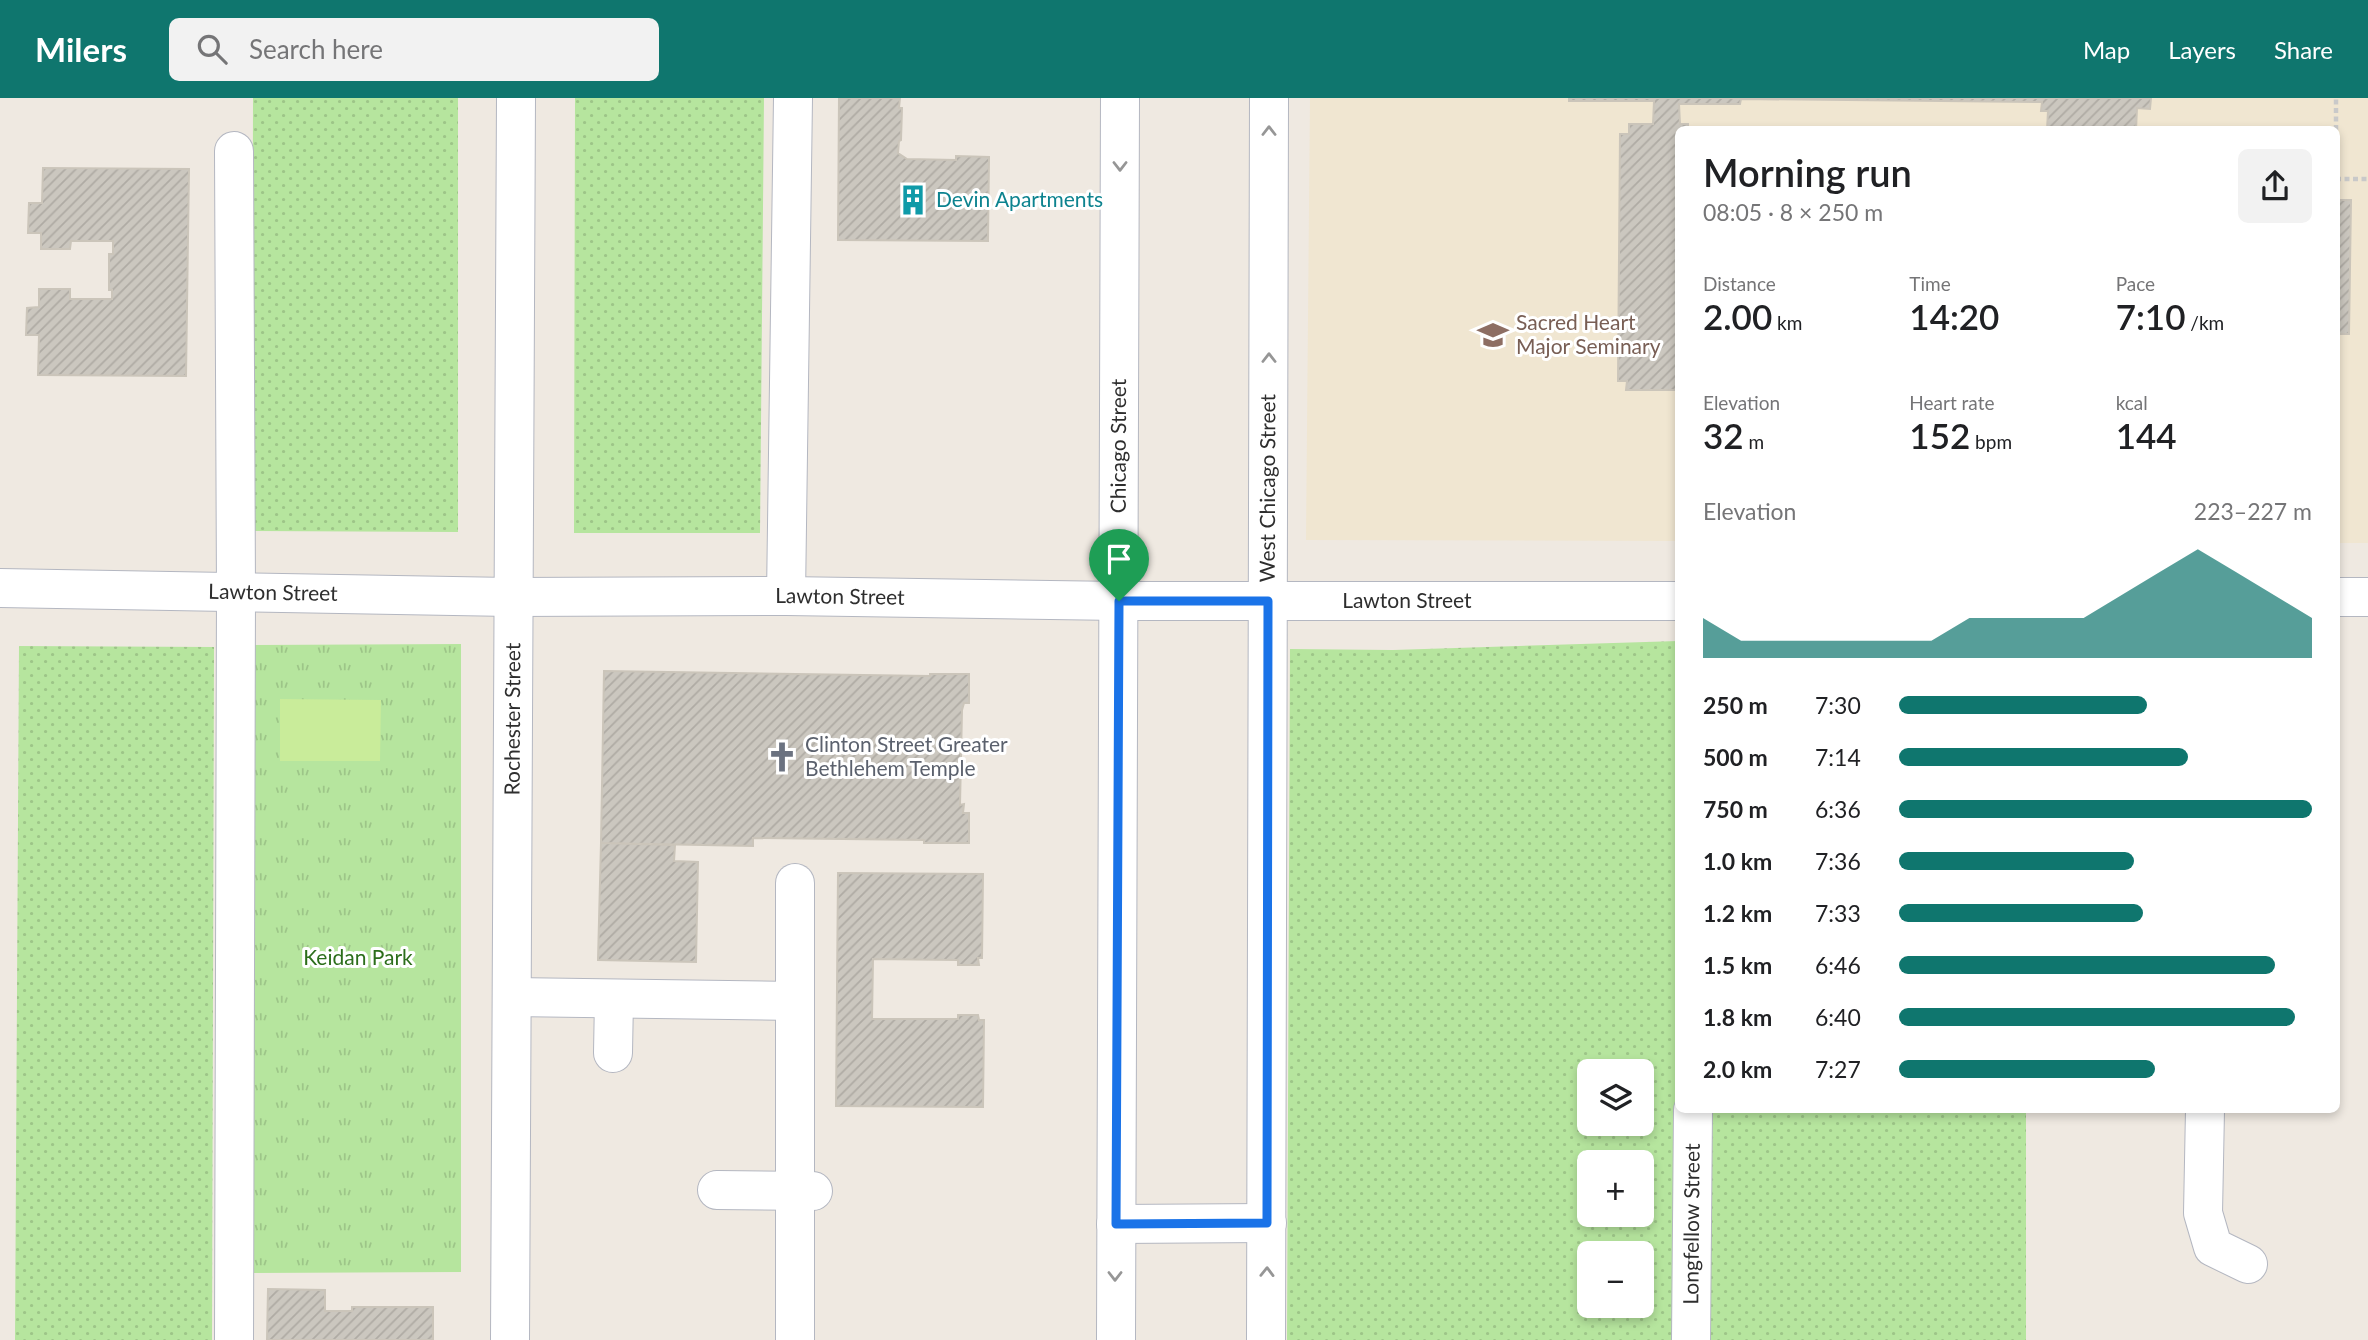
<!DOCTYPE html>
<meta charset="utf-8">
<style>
body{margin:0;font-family:Lato,sans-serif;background:#f2f2f2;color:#202124;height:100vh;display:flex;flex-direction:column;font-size:26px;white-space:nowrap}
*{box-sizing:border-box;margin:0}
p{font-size:23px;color:#757577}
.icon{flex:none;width:38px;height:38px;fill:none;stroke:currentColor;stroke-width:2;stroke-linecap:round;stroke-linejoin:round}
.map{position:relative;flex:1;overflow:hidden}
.drawer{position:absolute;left:1675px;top:28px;width:665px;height:987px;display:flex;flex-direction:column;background:#fff;border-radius:10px;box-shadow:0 4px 10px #0003}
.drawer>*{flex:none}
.buttons{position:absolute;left:1577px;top:961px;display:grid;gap:14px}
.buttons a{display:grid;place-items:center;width:77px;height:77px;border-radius:10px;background:#fff;box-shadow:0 4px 10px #0003;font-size:35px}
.pin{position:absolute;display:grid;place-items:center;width:60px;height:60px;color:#fff;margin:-72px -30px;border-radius:50% 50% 50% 0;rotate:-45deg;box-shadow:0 0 7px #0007}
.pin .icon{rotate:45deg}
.round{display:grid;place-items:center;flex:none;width:74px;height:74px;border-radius:10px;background:#f2f2f2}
.overview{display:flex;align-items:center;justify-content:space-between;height:119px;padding:0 28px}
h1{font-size:38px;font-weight:600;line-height:52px}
.metrics{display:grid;grid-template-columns:repeat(3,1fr);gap:10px;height:119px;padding:7px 28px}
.metrics div{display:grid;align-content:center}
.metrics b{font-size:35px;font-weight:600}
.metrics small{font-size:19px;font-weight:400}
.metrics p{font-size:19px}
.chart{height:196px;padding:14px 28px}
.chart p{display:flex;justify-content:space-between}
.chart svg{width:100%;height:126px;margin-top:7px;fill:#0f766e;opacity:.7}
ul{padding:0 28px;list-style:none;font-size:23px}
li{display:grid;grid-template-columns:112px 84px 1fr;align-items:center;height:52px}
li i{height:18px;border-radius:9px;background:#0f766e}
header{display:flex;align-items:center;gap:42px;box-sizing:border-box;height:98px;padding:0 35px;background:#0f766e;color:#fff}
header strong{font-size:33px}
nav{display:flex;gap:38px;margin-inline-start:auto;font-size:24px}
.search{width:490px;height:63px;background:#f2f2f2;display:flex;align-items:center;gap:18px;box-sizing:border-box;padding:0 24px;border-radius:10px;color:#757577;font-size:26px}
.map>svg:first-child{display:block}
.education{fill:#f0e6d1}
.grass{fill:url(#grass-dots);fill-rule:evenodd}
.park{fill:url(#park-tufts)}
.pitch{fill:#c9ec9a}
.building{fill:url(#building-hatch);stroke:#cbc5ba;stroke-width:2}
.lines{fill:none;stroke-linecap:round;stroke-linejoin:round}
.minor-casing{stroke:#b4b7c1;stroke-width:40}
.path{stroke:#c9c9c9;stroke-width:4.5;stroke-dasharray:5 3.5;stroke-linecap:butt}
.minor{stroke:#fff;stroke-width:38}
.oneway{stroke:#969696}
.route-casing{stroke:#fff;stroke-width:14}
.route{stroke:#1a73e8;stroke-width:9}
.labels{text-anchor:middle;stroke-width:6;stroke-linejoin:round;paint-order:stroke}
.culture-label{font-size:21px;fill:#0d838f;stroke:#fff;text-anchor:start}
.education-label{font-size:21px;fill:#785e54;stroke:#fff;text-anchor:start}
.street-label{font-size:21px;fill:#2e2e2e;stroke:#fff}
.worship-label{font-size:21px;fill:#5b616d;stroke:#fff;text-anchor:start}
.park-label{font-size:21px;fill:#2c6e1b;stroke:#fff}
</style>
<header>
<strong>Milers</strong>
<div class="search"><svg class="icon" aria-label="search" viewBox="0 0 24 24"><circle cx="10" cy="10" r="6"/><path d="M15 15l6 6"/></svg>Search here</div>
<nav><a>Map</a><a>Layers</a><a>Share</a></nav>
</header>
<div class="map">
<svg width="2368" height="1242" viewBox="0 0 2368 1242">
<defs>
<pattern id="grass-dots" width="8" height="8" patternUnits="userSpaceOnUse" patternTransform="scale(1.75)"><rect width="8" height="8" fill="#b6e59e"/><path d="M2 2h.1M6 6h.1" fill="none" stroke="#9dc588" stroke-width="1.8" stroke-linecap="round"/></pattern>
<pattern id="park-tufts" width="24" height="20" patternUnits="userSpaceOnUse" patternTransform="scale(1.75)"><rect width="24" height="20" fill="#b6e59e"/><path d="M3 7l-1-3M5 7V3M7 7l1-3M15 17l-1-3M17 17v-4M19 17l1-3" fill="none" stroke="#9dc588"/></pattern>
<pattern id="building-hatch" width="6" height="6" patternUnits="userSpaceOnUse" patternTransform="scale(1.75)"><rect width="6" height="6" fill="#cbc7bf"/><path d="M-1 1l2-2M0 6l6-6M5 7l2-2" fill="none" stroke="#afaba4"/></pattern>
</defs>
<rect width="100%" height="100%" fill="#efe9e1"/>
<path class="education" d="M1310 0H2368V445H2336V32H1678V443L1306 442Z"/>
<path class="grass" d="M253 0H458V434L252 433Z
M575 0H764L760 435H574Z
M1678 543V1012H2026V1242H1287L1290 551 1393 552ZM1589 973H1642V1026H1589ZM1589 1064H1642V1116H1589ZM1589 1155H1642V1208H1589Z
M19 548 214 549 212 1242H15Z"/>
<path class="park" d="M461 546V1174L254 1175V547Z"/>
<path class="pitch" d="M280 601 381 602 380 663H280Z"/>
<path class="building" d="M839 0H900L899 10H902L901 42 899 43 898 55 907 61 956 62V58L989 59 988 143 838 142Z
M1569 0H2151L2150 11 2137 10 2136 32H2047L2048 13H2041L2042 4 1741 1 1740 6H1679L1680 26H1688V32H1678V292H1626L1627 283H1618L1620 36H1629V26H1653L1654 3H1569Z
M43 70 189 71 186 278 38 277 39 237H26L27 210 39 209V191H70V201H112V192H109V156H113V143H71L70 151H41V135H28L29 105H42Z
M2336 102H2351L2349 236H2336Z
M604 573 930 578V576H969V605H964L962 612 960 707 964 706 963 715H969V745H924V742L753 740V748L601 745Z
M601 745 675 747 674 763 698 764 696 864 598 862Z
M838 775 983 776 982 860H978L979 867H958V862L873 861 872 921H958V917H978L979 922H984L983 1009 836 1008Z
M268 1191 325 1192V1213H352V1209H433V1242H267Z"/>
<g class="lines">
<g class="minor-casing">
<g id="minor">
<path d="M234 53 236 494 234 1242"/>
<path id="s1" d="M0 490 513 499 786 498 1119 503H1678"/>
<path d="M786 498 793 0"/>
<path d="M2336 499H2368"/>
<path d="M512 899 795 903"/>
<path d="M613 955 614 901"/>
<path d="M2205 1012 2203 1115 2213 1149 2248 1166"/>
<path d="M717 1092 813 1093"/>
<path d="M1116 1126 1267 1125"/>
<path id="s2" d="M510 1242 516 0"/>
<path d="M795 1242V785"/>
<path id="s3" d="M1116 1242 1120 0"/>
<path id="s4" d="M1266 1242 1269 0"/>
<path id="s5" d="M1691 1242 1693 1012"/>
</g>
</g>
<path class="path" d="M2336 32V0
M2336 81H2368"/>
<use href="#minor" class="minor"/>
</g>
<defs><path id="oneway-chevron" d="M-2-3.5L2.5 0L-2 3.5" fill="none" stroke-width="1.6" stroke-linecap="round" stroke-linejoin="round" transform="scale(1.75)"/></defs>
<g class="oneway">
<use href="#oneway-chevron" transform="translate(1269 33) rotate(-90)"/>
<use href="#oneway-chevron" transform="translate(1120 68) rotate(90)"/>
<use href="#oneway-chevron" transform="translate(1269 260) rotate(-90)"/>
<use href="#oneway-chevron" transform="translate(1267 1174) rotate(-89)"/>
<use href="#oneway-chevron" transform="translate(1115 1178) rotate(90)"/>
</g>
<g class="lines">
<g class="route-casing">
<path id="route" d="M1119 503H1268L1267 1125 1116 1126Z"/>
</g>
<use href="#route" class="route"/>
</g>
<defs>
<g id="building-bare" transform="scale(2.415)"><path d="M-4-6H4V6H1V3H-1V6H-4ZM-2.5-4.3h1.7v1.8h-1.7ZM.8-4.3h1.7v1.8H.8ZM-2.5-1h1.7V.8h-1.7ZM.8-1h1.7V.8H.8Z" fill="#0f9aa8" stroke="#fff" stroke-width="2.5" paint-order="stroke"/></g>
<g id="university-bare" transform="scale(2.415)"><path d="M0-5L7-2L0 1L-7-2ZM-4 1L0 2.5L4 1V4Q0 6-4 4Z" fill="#8d6e63" stroke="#fff" stroke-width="2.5" paint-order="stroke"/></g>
<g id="church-bare" transform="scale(2.415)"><path d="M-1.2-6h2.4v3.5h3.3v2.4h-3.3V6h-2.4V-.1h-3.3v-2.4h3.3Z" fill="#6b7280" stroke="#fff" stroke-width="2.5" paint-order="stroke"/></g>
</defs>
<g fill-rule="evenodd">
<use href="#building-bare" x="913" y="102"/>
<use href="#university-bare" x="1493" y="237"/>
<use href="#church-bare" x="782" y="659"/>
</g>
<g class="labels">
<g class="culture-label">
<text x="936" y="109">Devin Apartments</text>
</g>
<g class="education-label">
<text x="1516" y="232">Sacred Heart<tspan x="1516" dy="24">Major Seminary</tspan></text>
</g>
<g class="street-label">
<text dy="7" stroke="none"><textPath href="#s3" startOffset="894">Chicago Street</textPath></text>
<text dy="7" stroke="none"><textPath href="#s4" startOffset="852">West Chicago Street</textPath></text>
<text dy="7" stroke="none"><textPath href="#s1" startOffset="273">Lawton Street</textPath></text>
<text dy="7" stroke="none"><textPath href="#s1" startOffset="840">Lawton Street</textPath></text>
<text dy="7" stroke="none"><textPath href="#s1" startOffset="1407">Lawton Street</textPath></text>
<text dy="7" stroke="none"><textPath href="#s2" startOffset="621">Rochester Street</textPath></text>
<text dy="7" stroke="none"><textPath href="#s5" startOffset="116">Longfellow Street</textPath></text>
</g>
<g class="worship-label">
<text x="805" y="654">Clinton Street Greater<tspan x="805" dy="24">Bethlehem Temple</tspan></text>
</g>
<g class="park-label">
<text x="358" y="867">Keidan Park</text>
</g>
</g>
</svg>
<div class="buttons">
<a><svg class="icon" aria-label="layers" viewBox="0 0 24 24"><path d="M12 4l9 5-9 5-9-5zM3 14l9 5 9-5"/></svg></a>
<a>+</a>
<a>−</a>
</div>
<div class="pin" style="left:1119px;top:503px;background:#1e9e55"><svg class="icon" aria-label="arrive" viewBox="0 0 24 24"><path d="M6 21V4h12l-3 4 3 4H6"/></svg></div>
<section class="drawer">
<div class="overview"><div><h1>Morning run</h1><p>08:05 · 8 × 250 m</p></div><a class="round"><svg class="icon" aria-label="share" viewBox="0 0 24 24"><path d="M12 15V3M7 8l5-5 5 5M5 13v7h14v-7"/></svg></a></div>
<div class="metrics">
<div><p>Distance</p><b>2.00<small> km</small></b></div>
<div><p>Time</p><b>14:20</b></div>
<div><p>Pace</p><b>7:10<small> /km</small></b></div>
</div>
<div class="metrics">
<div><p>Elevation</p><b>32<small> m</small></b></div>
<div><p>Heart rate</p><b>152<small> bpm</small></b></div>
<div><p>kcal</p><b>144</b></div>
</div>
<div class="chart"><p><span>Elevation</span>223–227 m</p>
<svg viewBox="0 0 160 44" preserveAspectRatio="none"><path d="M0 44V30L10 38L20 38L30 38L40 38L50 38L60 38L70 30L80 30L90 30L100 30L110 22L120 14L130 6L140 14L150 22L160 30V44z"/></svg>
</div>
<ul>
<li><b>250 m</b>7:30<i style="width:60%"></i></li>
<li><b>500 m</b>7:14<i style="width:70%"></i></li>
<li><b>750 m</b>6:36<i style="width:100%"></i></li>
<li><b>1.0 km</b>7:36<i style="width:57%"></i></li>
<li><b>1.2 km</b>7:33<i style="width:59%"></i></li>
<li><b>1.5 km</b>6:46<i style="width:91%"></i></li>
<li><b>1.8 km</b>6:40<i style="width:96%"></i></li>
<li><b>2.0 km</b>7:27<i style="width:62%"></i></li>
</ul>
</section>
</div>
